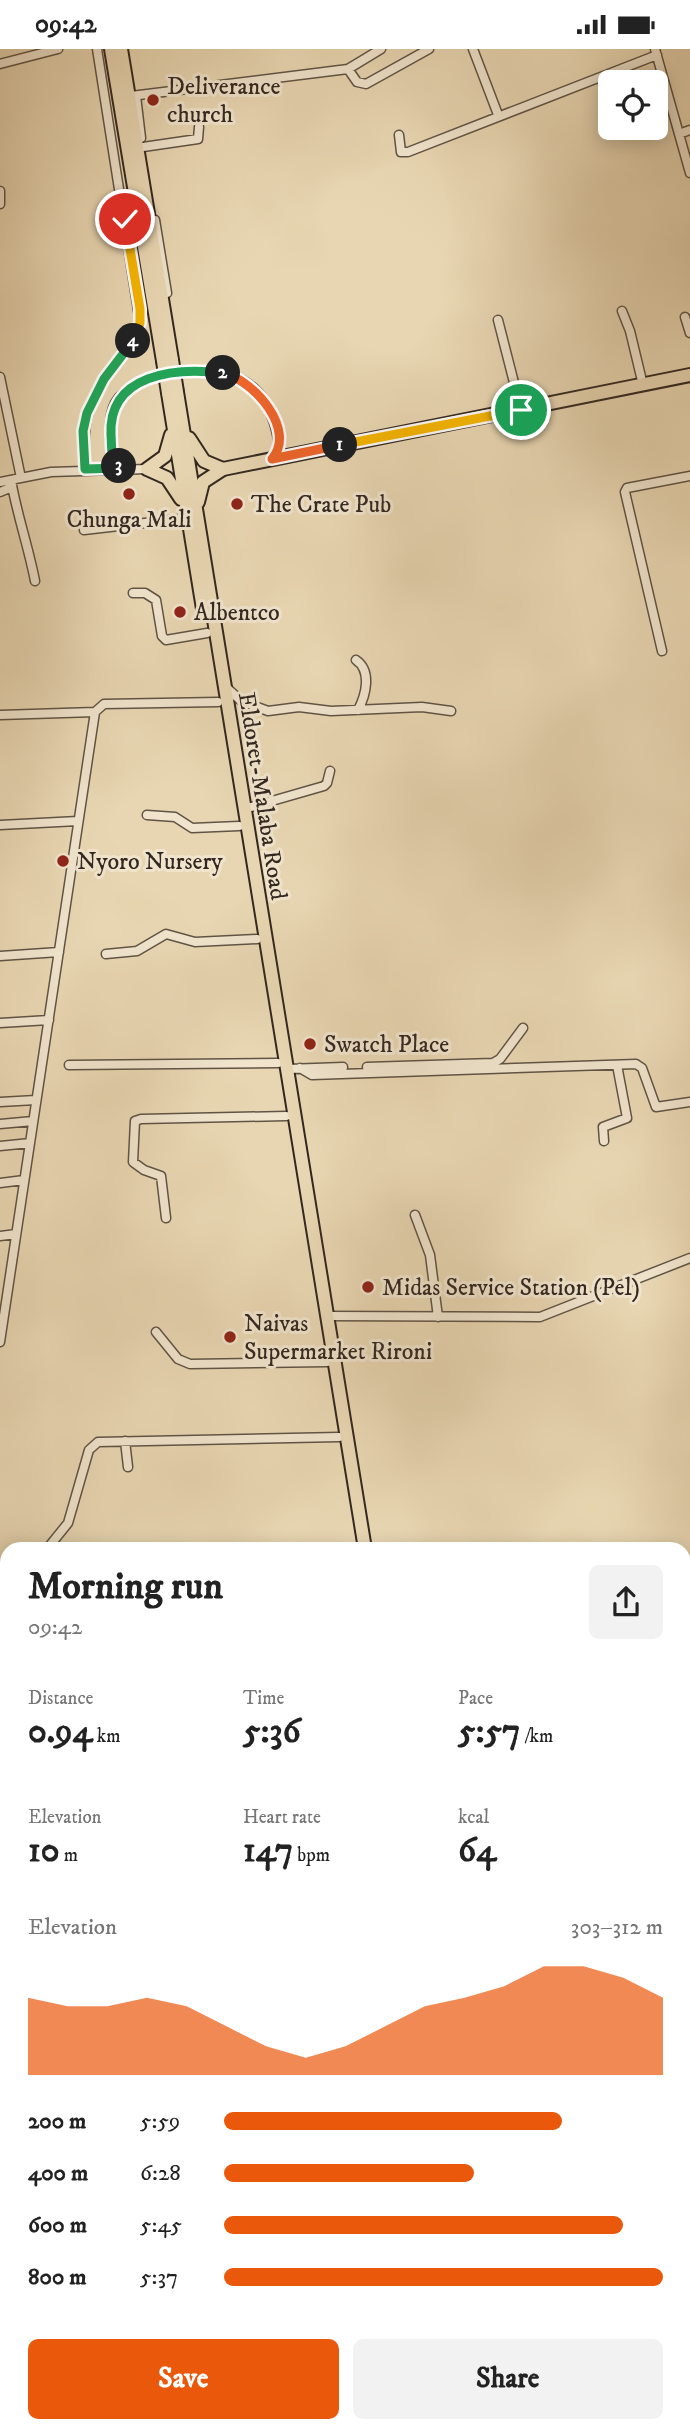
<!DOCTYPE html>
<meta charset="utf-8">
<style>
body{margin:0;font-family:"IM FELL DW Pica",serif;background:#f2f2f2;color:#222;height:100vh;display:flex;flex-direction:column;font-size:26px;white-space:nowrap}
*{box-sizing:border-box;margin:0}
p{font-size:23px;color:#767676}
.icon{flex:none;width:38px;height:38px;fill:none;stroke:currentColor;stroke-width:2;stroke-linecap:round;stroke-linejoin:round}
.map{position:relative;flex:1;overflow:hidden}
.side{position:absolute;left:0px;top:1493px;width:691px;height:891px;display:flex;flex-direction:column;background:#fff;border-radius:21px 21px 0 0;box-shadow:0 4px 18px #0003}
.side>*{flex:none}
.fabs{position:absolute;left:598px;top:21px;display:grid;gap:14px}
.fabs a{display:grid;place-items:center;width:70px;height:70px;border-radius:10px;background:#fff;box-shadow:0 4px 18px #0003;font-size:35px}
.pin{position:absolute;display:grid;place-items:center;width:60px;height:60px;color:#fff;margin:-30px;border:4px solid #fff;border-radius:50%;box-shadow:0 2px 7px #0007}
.km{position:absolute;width:35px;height:35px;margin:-18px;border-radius:50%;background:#222;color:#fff;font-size:19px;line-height:35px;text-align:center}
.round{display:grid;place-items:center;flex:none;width:74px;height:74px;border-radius:10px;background:#f2f2f2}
.headline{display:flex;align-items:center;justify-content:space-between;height:119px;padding:0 28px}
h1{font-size:38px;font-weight:800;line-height:52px}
.figures{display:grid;grid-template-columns:repeat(3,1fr);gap:10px;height:119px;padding:7px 28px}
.figures div{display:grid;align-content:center}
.figures b{font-size:35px;font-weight:800}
.figures small{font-size:19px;font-weight:400}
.figures p{font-size:19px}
.chart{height:196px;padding:14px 28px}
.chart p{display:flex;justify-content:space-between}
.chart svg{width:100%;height:126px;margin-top:7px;fill:#ea580c;opacity:.7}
.primary-button{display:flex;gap:14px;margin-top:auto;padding:14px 28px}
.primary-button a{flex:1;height:80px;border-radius:10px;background:#ea580c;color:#fff;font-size:28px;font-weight:800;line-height:80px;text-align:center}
.primary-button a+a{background:#f2f2f2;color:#222}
ul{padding:0 28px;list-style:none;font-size:23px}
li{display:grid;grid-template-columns:112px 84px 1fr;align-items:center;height:52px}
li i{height:18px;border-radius:9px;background:#ea580c}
.status{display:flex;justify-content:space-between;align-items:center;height:49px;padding:0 35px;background:#fff;direction:ltr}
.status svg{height:19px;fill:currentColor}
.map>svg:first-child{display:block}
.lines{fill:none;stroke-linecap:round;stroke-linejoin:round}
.minor-casing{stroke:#605445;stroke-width:11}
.primary-casing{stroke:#332821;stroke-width:16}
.trunk-casing{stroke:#332821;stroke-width:16}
.minor{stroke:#f0e4cd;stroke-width:8}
.primary{stroke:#e8d6b2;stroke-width:12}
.trunk{stroke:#e8d6b2;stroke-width:12}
.trunk-bridge-casing{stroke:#332821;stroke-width:16;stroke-linecap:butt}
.trunk-bridge{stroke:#e8d6b2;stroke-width:12}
.split-1-casing{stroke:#fff;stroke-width:14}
.split-2-casing{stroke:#fff;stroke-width:14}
.split-3-casing{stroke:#fff;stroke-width:14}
.split-4-casing{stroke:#fff;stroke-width:14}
.split-5-casing{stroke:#fff;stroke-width:14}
.split-1{stroke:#f5b400;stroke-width:9}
.split-2{stroke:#f0652b;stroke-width:9}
.split-3{stroke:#22a559;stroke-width:9}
.split-4{stroke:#22a559;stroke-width:9}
.split-5{stroke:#f5b400;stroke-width:9}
.poi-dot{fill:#8f2418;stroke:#f0e4cd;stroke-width:2.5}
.labels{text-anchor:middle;stroke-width:6;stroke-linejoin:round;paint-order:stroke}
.poi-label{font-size:24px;fill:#332821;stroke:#f0e4cd;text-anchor:start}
.street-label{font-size:24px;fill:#332821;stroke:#f0e4cd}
</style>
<div class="status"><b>09:42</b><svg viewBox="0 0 49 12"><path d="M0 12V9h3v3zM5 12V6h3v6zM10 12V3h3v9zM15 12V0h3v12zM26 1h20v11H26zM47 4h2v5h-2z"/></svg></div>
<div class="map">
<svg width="690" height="2382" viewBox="0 0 690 2382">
<rect width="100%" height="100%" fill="#e8d6b2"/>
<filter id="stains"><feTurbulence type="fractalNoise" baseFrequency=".00286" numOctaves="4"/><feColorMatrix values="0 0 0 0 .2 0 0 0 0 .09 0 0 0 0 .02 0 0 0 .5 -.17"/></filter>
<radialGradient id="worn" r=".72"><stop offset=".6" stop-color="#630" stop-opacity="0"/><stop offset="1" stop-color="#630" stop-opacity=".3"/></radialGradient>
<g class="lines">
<g class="minor-casing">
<path id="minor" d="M473 0 497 63
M655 0 690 124
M0 15 58 0
M348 20 357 33 366 35 429 0
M131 47 348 20 381 0
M136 47 141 89
M679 85 690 81
M399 86 401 103H408L657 6
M143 98 198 90 199 78
M0 142V155
M155 171 167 244
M622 262 630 282 643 336
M685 268 690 284
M498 271 521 361
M0 328 21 429
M122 419 114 413C110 397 107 369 115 354 132 322 215 314 244 332 260 341 269 357 274 374 278 387 281 399 272 410
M85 420C83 387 84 358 104 330 118 311 134 297 140 274L97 0
M11 431C17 466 28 496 35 532
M0 433 51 423 147 420
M0 443 12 438
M84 481 188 469
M133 544H145L156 551 162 587 166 591 207 584
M662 602 625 443 627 439 690 427
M356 611C372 622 366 646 358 661
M226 638 241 652 268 662 299 658 331 662 422 658 451 662
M0 666 95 663
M244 760 324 737 327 734 330 722
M147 766 175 768 192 779 239 777
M0 776 78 772
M106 905 137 902 166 885 195 893 257 890
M0 907 59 903
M0 974 49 971
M69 1016 278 1014
M367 1018 493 1014 500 1010 523 979
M300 1019 312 1026 636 1015 642 1019 656 1058 690 1053
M287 1020 343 1018
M0 1053 36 1051
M0 1075 33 1072
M604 1092 603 1078 627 1069 617 1016
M0 1097 30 1094
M0 1134 24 1131
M415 1166 430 1206 438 1268
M166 1169 161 1127 144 1121 133 1113 135 1072 141 1070 286 1067
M0 1187 16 1185
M327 1267 540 1268 690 1209
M156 1283 178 1310 190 1315 327 1313
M0 1293 95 663 104 655 218 653
M125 1392 128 1418
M47 1500 68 1474 89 1401 98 1393 339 1388
M684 1702 690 1701
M0 1753H7
M0 1959 7 1957
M684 2037 690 2036
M684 2137 690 2136
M684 2203 690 2202
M0 2224 7 2223
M73 2376 74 2382
M313 2376 314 2382
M560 2376 562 2382
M610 2376 614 2382
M372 2382 402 2376
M497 2382 505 2376"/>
</g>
<g class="primary-casing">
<path id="primary" d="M223 420 690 326"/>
</g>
<g class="trunk-casing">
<path id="trunk" d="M111 0 163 312
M121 0 172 311
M177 343 365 1500
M168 344 203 560
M189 389 204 412 223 420
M147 420 165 407 171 386
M147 420 167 429 181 450
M198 453 203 433 223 420
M573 2376 576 2382
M589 2376 592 2382"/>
</g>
<use href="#minor" class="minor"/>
<use href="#primary" class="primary"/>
<use href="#trunk" class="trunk"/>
<g class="trunk-bridge-casing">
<path id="trunk-bridge" d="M172 311 177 343
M163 312 168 344"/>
</g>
<use href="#trunk-bridge" class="trunk-bridge"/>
</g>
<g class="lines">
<g class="split-1-casing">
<path id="split-1" d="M340 396 521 361"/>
</g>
<g class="split-2-casing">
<path id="split-2" d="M223 324C254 331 297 381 272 410L340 396"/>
</g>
<g class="split-3-casing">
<path id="split-3" d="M119 417C110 410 112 397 111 386 108 325 175 318 223 324"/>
</g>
<g class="split-4-casing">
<path id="split-4" d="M119 417 122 419 85 420 83 382 87 364 104 330 133 292"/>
</g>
<g class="split-5-casing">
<path id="split-5" d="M125 170 140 260V274L133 292"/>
</g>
<use href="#split-1" class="split-1"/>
<use href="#split-2" class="split-2"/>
<use href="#split-3" class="split-3"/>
<use href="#split-4" class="split-4"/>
<use href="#split-5" class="split-5"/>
</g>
<g class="poi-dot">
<circle cx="153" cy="51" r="7"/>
<circle cx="129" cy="445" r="7"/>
<circle cx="237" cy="455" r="7"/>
<circle cx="180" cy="563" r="7"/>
<circle cx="63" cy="812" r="7"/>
<circle cx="310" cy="995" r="7"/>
<circle cx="368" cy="1238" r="7"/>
<circle cx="230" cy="1288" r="7"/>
</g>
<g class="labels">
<g class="poi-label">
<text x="167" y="45">Deliverance<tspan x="167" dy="28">church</tspan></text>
<text x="251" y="463">The Crate Pub</text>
<text x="129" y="478" text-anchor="middle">Chunga Mali</text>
<text x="194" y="571">Albentco</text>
<text x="77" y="820">Nyoro Nursery</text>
<text x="324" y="1003">Swatch Place</text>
<text x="382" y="1246">Midas Service Station (Pel)</text>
<text x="244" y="1282">Naivas<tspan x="244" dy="28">Supermarket Rironi</tspan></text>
</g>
<g class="street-label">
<text transform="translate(263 747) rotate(81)" y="8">Eldoret-Malaba Road</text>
</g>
</g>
<rect width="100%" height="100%" filter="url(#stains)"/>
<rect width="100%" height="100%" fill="url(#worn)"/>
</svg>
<div class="fabs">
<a><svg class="icon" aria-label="locate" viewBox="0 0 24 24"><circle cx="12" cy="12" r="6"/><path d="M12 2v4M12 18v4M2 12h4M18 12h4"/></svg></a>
</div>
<div class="pin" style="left:521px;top:361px;background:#1e9e55"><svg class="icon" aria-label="arrive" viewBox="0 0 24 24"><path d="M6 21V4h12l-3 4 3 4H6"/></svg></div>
<div class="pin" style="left:125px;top:170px;background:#d93025"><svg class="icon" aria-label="check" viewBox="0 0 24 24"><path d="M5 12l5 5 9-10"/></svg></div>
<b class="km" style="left:340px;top:396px">1</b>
<b class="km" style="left:223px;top:324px">2</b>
<b class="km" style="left:119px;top:417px">3</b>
<b class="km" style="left:133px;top:292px">4</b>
<section class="side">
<div class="headline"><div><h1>Morning run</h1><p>09:42</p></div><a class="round"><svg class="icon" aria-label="share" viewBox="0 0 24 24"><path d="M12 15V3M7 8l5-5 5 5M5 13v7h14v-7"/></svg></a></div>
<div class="figures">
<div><p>Distance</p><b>0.94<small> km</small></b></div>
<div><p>Time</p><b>5:36</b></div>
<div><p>Pace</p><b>5:57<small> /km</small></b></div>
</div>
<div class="figures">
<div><p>Elevation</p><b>10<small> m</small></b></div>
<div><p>Heart rate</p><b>147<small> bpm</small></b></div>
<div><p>kcal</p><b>64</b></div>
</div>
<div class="chart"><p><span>Elevation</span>303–312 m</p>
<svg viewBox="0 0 160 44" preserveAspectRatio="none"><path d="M0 44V17L10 20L20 20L30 17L40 20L50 27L60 34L70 38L80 34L90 27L100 20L110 17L120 13L130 6L140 6L150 10L160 17V44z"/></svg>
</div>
<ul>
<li><b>200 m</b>5:59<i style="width:77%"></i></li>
<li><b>400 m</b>6:28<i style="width:57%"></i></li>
<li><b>600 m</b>5:45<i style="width:91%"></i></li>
<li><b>800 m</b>5:37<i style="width:100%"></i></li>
</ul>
<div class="primary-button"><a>Save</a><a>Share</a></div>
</section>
</div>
